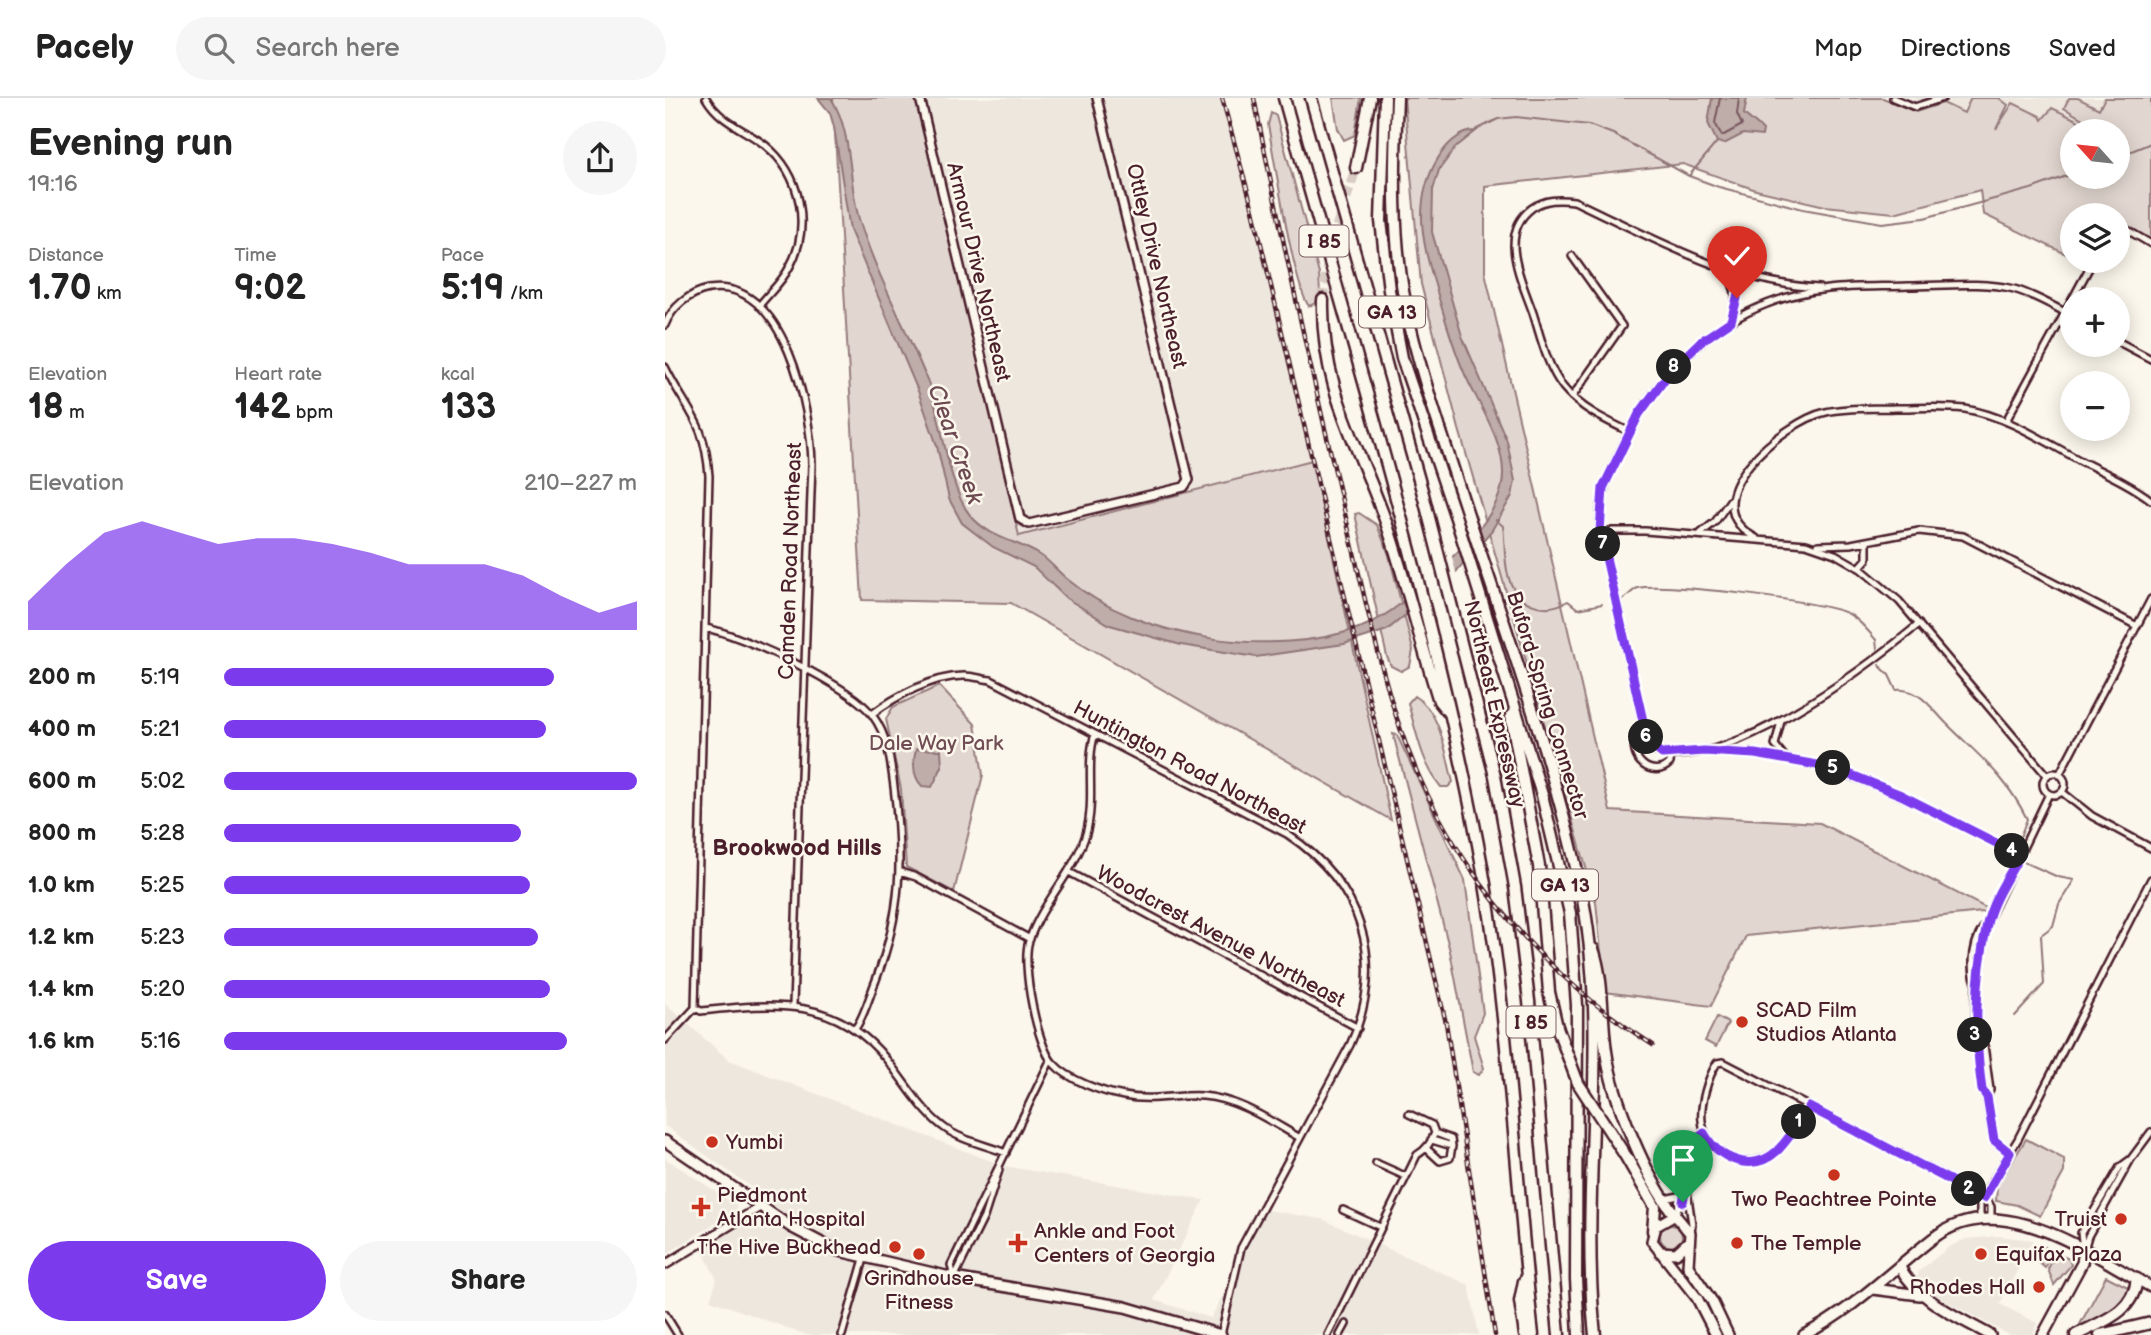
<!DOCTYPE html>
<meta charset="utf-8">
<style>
body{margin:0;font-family:"Balsamiq Sans",sans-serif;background:#f6f6f6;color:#222;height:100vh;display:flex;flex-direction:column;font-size:26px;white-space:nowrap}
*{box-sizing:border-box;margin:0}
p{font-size:23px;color:#767676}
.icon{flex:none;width:38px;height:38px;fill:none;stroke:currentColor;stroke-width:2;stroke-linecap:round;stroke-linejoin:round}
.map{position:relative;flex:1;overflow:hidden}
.side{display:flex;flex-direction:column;background:#fff;width:665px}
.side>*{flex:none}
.needle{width:46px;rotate:297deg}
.buttons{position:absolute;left:1395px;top:21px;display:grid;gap:14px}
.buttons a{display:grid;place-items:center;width:70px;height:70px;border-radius:50%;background:#fff;box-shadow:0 4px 18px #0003;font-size:35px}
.pin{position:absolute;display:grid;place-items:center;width:60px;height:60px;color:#fff;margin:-72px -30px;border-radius:50% 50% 50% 0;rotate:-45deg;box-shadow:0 0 7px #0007}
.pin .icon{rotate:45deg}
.km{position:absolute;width:35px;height:35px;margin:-18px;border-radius:50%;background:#222;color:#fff;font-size:19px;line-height:35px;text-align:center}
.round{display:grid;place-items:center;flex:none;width:74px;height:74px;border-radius:37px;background:#f6f6f6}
.summary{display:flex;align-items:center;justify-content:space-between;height:119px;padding:0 28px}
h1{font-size:38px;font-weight:700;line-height:52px}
.metrics{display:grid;grid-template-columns:repeat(3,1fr);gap:10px;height:119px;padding:7px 28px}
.metrics div{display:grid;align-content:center}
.metrics b{font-size:35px;font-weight:700}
.metrics small{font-size:19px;font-weight:400}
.metrics p{font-size:19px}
.chart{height:196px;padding:14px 28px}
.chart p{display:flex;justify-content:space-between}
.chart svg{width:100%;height:126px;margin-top:7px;fill:#7c3aed;opacity:.7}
.action{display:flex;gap:14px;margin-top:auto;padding:14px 28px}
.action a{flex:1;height:80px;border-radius:42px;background:#7c3aed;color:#fff;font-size:28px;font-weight:700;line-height:80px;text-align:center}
.action a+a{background:#f6f6f6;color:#222}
ul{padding:0 28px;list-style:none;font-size:23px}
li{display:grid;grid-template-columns:112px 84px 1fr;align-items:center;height:52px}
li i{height:18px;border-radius:9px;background:#7c3aed}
header{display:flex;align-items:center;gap:42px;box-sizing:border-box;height:98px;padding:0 35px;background:#fff;border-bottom:2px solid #e0e0e0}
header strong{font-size:33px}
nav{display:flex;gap:38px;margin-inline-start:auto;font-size:24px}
.search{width:490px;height:63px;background:#f6f6f6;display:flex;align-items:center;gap:18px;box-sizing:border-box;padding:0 24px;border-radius:38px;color:#767676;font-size:26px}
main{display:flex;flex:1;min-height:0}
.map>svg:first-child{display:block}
.built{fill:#eee7de}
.green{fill:#e2d7d0;stroke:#967b7e;stroke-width:2}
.water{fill:#bfadaa;stroke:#907477;stroke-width:2}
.pier{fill:#fbf7ec}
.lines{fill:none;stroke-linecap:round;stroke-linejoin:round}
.shore{stroke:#79585e;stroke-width:2}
.stream{stroke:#907477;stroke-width:2}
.motorway-tunnel{stroke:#d8ccc5;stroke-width:10;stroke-dasharray:10 5;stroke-linecap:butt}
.minor-casing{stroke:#4a1f2b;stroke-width:10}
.tertiary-casing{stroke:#4a1f2b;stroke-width:12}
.primary-casing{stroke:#4a1f2b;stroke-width:14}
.trunk-casing{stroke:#4a1f2b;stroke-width:14}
.motorway-casing{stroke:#4a1f2b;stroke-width:15}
.minor{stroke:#fbf7ec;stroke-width:5}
.tertiary{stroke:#fbf7ec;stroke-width:7}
.primary{stroke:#fbf7ec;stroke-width:9}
.trunk{stroke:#fbf7ec;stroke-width:9}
.motorway{stroke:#fbf7ec;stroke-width:10}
.rail-casing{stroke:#4a1f2b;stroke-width:4.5}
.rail{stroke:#fbf7ec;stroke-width:2;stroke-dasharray:5;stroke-linecap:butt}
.motorway-bridge-casing{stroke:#4a1f2b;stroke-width:15;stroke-linecap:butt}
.motorway-bridge{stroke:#fbf7ec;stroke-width:10}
.route-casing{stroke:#fff;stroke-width:14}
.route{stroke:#7c3aed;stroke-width:9}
.poi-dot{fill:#c8321e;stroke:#fbf7ec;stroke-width:2.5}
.labels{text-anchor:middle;stroke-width:5;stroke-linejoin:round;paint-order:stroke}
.shield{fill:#fbf7ec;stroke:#7f6065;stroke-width:2}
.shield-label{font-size:19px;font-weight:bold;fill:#4a1f2b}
.street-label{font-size:21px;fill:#4a1f2b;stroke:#fbf7ec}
.park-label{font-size:21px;fill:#704d54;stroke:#fbf7ec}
.poi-label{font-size:21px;fill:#4a1f2b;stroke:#fbf7ec;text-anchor:start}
.water-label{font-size:23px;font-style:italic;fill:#6d4a51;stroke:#fbf7ec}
.neighbourhood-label{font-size:23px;font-weight:bold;fill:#4a1f2b;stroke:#fbf7ec}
</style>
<header>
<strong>Pacely</strong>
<div class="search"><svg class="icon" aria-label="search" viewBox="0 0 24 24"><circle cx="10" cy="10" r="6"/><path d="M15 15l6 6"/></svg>Search here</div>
<nav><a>Map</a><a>Directions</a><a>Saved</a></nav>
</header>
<main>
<section class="side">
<div class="summary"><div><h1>Evening run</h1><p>19:16</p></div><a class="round"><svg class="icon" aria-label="share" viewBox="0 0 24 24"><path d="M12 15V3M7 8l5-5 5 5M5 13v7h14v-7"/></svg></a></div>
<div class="metrics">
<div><p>Distance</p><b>1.70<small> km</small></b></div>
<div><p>Time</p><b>9:02</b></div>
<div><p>Pace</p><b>5:19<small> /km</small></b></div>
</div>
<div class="metrics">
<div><p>Elevation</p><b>18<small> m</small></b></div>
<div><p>Heart rate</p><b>142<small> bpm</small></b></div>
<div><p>kcal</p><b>133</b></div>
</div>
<div class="chart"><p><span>Elevation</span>210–227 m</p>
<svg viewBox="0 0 160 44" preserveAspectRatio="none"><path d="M0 44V34L10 21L20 10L30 6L40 10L50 14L60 12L70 12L80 14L90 17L100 21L110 21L120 21L130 25L140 32L150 38L160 34V44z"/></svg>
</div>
<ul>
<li><b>200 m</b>5:19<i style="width:80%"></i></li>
<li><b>400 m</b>5:21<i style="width:78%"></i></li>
<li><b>600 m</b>5:02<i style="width:100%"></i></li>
<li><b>800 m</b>5:28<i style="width:72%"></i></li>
<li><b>1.0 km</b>5:25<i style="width:74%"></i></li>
<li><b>1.2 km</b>5:23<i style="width:76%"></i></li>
<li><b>1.4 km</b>5:20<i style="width:79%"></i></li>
<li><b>1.6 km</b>5:16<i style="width:83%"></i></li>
</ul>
<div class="action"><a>Save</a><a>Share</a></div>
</section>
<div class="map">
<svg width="1486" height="1237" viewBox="0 0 1486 1237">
<rect width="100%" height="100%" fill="#fbf7ec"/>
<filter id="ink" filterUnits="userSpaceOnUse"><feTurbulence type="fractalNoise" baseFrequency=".0143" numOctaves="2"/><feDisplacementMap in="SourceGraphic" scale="14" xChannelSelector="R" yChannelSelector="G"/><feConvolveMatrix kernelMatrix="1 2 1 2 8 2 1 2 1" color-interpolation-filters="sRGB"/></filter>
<g filter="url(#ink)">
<path class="built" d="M252 0H557L647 362 354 438Z
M1218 0H1440L1423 33H1407L1405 68 1279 5 1251 14Z
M0 906 64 962 339 1068 539 1102 489 1202 546 1220 602 1112 657 1121 804 1187 814 1237H142L45 1202 52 1182 36 1150 92 1117 104 1102 0 1028Z
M0 1060 71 1107 72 1112 0 1157Z
M1333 1138 1368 1142 1335 1206 1372 1225 1368 1237H1344L1259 1191 1252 1182 1254 1173 1284 1149 1301 1141Z"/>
<path class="green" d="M168 0H252L354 438 647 362 726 722 346 505 197 502Z
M668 0H696L690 37 679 42 673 31Z
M739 0H1218L1251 14 1278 5 1299 15 1306 0H1334L1343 7 1331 31 1348 5 1375 18 1377 22 1387 10 1414 23 1415 27 1412 33H1407V44L1397 64 1405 68 1407 64V79H1452V33H1415L1418 28 1424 30 1426 26 1399 10 1404 0H1413L1434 11 1440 0H1486V148L1453 126 1452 117H1407V159L1318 116 1315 92 1229 115 1160 108 1091 92 1018 66 820 88V174L945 713 1155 725 1327 813 1081 838 1046 908 940 894 931 804 794 331 756 186Z
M606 15 611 18 654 176 655 197 651 205 644 208C629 191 609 58 603 27Z
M694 415 712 427 724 457 748 552 745 568 736 573 726 568 722 559 690 416Z
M274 588 310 626 318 677 289 794 241 769 236 691 221 621 228 609Z
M749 598C777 614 780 655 788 684L783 689H776C757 666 751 633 743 605Z
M728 636 732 637 800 782 818 915 809 938 819 970 814 977 808 974 785 853Z
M1052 919 1063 925 1051 949 1040 943Z
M1361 1041 1399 1061V1074L1375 1118 1352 1107 1331 1103 1332 1088Z
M995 1138a11 11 0 1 1 22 0a11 11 0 1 1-22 0Z
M1380 1149 1388 1155 1380 1170 1371 1162Z
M1391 1155 1404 1161 1406 1167 1389 1187 1383 1171Z
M1441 1178 1463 1189 1461 1206 1412 1232Z"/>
<path class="water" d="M153 0H166C188 34 183 83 194 121 212 179 241 229 263 284 277 320 283 390 305 417 325 441 351 442 375 457 385 463 393 474 402 481 475 542 608 561 697 529 729 516 754 490 779 467 801 446 828 421 836 391 846 355 817 312 802 281 790 256 783 230 775 204 761 156 744 110 772 62 780 48 794 33 811 33L791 49 774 72 768 92 767 134 797 238 842 343 850 383 847 398 827 432 785 481 722 532 679 546 591 559 516 547 445 527 401 500 369 469 328 449 297 425 284 401 272 348 253 293 185 132 169 29 165 15Z
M1047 0H1082L1079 16 1098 32 1097 38 1078 36 1059 46 1052 44 1043 25Z
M251 651 276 652 277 669 267 689 257 688C247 678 248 663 251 651Z"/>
<path class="pier" d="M786 455 792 478 743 521 737 500Z"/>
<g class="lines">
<path class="shore" d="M1055 0 1050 25 1057 38 1077 27 1072 16 1074 0"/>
<path class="stream" d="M811 32 833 21 851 19 924 27 948 36 1024 78 1054 89 1138 111 1217 125 1259 120 1366 91 1407 76
M1452 59 1486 45
M1024 78 1052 44
M831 422 838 428C840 444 839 462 843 477 850 506 878 517 903 503L913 511 937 506
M956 502C963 499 967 492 973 490 1000 484 1160 503 1184 516 1195 522 1203 533 1211 542L1212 551
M1214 567 1224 577 1231 592C1255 590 1266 610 1282 626 1314 658 1341 678 1362 721L1355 739
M1350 918 1379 886 1376 837 1388 828 1394 806 1409 782 1393 779 1359 764"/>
<path class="motorway-tunnel" d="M658 202 664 153 691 70"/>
<g class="minor-casing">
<path id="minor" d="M41 0C55 24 79 31 100 47 136 76 147 129 124 170 117 184 104 195 94 208
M1228 0 1250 9 1278 0
M1452 126 1486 146
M907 158 957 228 907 299
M1056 171C1072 185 1074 202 1066 222
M0 227C7 209 24 195 44 191 120 179 146 312 147 366L128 907
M1452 243 1486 261
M0 269C22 314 40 322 44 378L30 910 0 942
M1341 323 1428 163
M965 334C940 322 916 311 898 289 882 268 876 240 868 215 857 183 832 136 867 110 880 101 894 101 909 103 988 140 1065 185 1154 190
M935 433H980L1141 446 1170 456 1196 471 1234 503 1382 678
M1036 435 1050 424 1066 401
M1091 440C1022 404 1119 323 1161 314 1184 309 1208 311 1230 310 1253 310 1277 308 1300 311 1342 318 1379 343 1416 363 1440 375 1465 386 1486 402
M1153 447 1186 446 1254 433 1298 438 1472 528
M1194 470 1202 461V444
M1254 526C1202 569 1062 675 992 654L983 645 980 635 935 433C932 395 948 366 965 333 1005 256 1075 201 1163 191 1190 188 1217 189 1243 188 1277 188 1316 183 1349 191 1370 197 1388 208 1407 218
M40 530C76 536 187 588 208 618 223 638 226 665 229 689 238 761 237 814 211 882 204 899 200 917 190 931
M207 616C231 598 268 578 299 578 308 578 317 581 326 582L622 736C697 786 723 864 685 947L576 1150 556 1237
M1116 623 1110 647 1119 658
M980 635 972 639C961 660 988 683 1005 665L1006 656
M430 636C420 666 431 701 421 736 409 775 377 804 364 843 356 866 372 948 388 965 403 982 437 994 459 998 486 1004 512 996 538 998 574 1001 605 1023 635 1040
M1046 653C1165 654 1252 705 1355 757
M1378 686a11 11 0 1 1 22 0a11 11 0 1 1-22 0Z
M1394 677 1486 501
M1397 694 1427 718 1486 750
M235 774 251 779 365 841
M404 774 693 930
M1322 825 1311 885 1310 935 1327 1034 1331 1045 1345 1055
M1311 885C1305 867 1308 840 1322 825L1384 696
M30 910 36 913C110 905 171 898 222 962 239 983 256 1012 277 1028 294 1042 321 1047 341 1055
M1312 925 1317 932 1325 992 1322 999
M1144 1009C1135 1024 1123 1046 1107 1056 1079 1075 1041 1056 1037 1023 1035 1006 1043 979 1052 965L1058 964 1321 1100 1326 1109V1121
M744 1016 767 1027 770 1035
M762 1051 775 1063 785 1060 787 1048
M711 1065 740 1078
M1022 1093 1027 1126 1026 1135
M999 1101 1014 1098 1018 1089
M678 1112 715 1129
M1010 1117C1022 1096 1020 1047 1039 1035
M1315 1122V1103L1353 1041 1486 781
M1418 1151 1416 1135 1455 1069 1466 1061
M1419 1152 1423 1138 1466 1061 1486 1034
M289 1180 286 1167 385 963
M289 1180 319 1119 334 1072
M0 1216 13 1237
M177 1237 199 1161
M663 1237 752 1057C762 1051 765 1045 770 1035L786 1041 787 1048 767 1042
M675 1237 681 1226"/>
</g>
<g class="tertiary-casing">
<path id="tertiary" d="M255 0 355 421 364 426 519 389 524 382 432 0
M0 1167 95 1109"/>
</g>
<g class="primary-casing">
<path id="primary" d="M995 1154 1011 1155 1023 1144
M1234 1168C1254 1203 1291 1218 1325 1237
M1208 1191 1255 1197
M1051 1237 1032 1200 987 1143 991 1128 1010 1117 1025 1135 1023 1168 1047 1203 1063 1237
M1139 1237C1187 1212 1224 1175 1267 1141 1335 1087 1424 1156 1486 1189
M1378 1237 1417 1165 1419 1152"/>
</g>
<g class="trunk-casing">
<path id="trunk" d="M0 1043 126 1129 170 1152 289 1180 460 1209 556 1237"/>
</g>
<g class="motorway-casing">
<path id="motorway" d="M619 0C685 241 760 480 809 726 843 893 849 1067 868 1237
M646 0 758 396 830 678 850 789 864 903 894 1237
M720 0 716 123 724 192 737 260 791 420 877 697 905 815 912 907 911 1181 914 1237
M732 0C729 70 727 140 741 209 753 267 773 324 791 380 834 514 885 649 915 787 947 934 914 1088 930 1237
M691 70 705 0
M658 202C656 293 695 348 723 430 742 487 756 546 774 603L782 613
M846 618 874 768 884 894 892 929
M928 851C939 883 936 919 941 953 947 999 981 1081 1010 1117
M960 1057 990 1109 988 1133
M859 1183 855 1203 860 1237
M1411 1237C1438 1223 1468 1215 1472 1181
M1435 1237 1486 1225"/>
</g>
<use href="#minor" class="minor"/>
<use href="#tertiary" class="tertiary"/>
<use href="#primary" class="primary"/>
<use href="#trunk" class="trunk"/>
<use href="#motorway" class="motorway"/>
<g class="rail-casing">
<path id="rail" d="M557 0 588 112 781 925 830 1237
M589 0C615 131 643 261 674 390 692 466 708 543 731 618 774 754 868 871 988 947"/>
</g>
<use href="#rail" class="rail"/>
<g class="motorway-bridge-casing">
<path id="motorway-bridge" d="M892 929 913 985 960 1057"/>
</g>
<use href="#motorway-bridge" class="motorway-bridge"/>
</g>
</g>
<g class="lines" filter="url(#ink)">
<g class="route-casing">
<path id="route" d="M1018 1104C1023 1084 1020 1047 1039 1035 1053 1061 1087 1076 1112 1053 1125 1040 1135 1023 1144 1009L1319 1100 1345 1055 1329 1042 1322 999 1317 992C1309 933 1310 883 1322 826 1327 802 1344 778 1355 757L1236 697 1169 670 1090 656 1039 653 997 656 983 645 935 433 938 390 974 316 1007 271 1035 244 1066 223 1072 200"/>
</g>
<use href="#route" class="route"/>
</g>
<g class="poi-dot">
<circle cx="1077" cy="924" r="7"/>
<circle cx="47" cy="1044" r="7"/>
<circle cx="1169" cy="1077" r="7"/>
<path d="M32.5 1098.5h7v7h7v7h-7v7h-7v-7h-7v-7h7z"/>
<circle cx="1456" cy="1121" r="7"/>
<path d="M349.5 1134.5h7v7h7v7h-7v7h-7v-7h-7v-7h7z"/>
<circle cx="1072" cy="1145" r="7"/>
<circle cx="230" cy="1149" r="7"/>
<circle cx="254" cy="1156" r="7"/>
<circle cx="1316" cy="1156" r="7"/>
<circle cx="1374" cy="1189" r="7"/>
</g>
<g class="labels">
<g class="shield">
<rect x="634.5" y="127.5" width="49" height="31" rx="5"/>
<rect x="694" y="198.5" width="66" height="31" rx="5"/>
<rect x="867" y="771.5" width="66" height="31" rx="5"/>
<rect x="841.5" y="908.5" width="49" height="31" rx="5"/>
</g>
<g class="shield-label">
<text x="659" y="150">I 85</text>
<text x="727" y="221">GA 13</text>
<text x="900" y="794">GA 13</text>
<text x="866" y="931">I 85</text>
</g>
<g class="street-label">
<text transform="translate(492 168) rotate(77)" y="7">Ottley Drive Northeast</text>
<text transform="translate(314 174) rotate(77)" y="7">Armour Drive Northeast</text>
<text transform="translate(125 463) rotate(-88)" y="7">Camden Road Northeast</text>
<text transform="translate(830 606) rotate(77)" y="7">Northeast Expressway</text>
<text transform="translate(883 607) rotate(73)" y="7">Buford-Spring Connector</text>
<text transform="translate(525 669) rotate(28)" y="7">Huntington Road Northeast</text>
<text transform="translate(556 838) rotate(28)" y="7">Woodcrest Avenue Northeast</text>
</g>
<g class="park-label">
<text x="271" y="652">Dale Way Park</text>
</g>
<g class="poi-label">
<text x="1091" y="919">SCAD Film<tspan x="1091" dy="24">Studios Atlanta</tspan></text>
<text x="61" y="1051">Yumbi</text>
<text x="52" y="1104">Piedmont<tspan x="52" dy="24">Atlanta Hospital</tspan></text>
<text x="1169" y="1108" text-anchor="middle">Two Peachtree Pointe</text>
<text x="1442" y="1128" text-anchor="end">Truist</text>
<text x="369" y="1140">Ankle and Foot<tspan x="369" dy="24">Centers of Georgia</tspan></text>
<text x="1086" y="1152">The Temple</text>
<text x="216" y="1156" text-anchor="end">The Hive Buckhead</text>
<text x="1330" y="1163">Equifax Plaza</text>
<text x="254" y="1187" text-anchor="middle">Grindhouse<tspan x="254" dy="24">Fitness</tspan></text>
<text x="1360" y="1196" text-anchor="end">Rhodes Hall</text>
</g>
<g class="water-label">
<text transform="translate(291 346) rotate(71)" y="8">Clear Creek</text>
</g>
<g class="neighbourhood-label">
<text x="132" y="757">Brookwood Hills</text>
</g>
</g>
</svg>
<div class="buttons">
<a><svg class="needle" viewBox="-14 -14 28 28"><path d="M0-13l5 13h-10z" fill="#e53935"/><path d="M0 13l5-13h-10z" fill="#767676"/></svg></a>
<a><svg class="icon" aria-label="layers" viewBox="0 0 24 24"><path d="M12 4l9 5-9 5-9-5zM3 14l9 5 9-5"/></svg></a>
<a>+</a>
<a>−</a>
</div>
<div class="pin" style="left:1018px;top:1104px;background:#1e9e55"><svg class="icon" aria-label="arrive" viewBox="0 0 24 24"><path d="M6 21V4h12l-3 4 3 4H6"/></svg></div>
<div class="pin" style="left:1072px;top:200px;background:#d93025"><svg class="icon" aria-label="check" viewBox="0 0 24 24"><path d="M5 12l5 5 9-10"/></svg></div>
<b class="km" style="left:1134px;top:1024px">1</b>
<b class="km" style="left:1304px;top:1091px">2</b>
<b class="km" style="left:1310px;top:937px">3</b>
<b class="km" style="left:1347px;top:753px">4</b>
<b class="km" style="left:1168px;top:670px">5</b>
<b class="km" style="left:981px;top:639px">6</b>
<b class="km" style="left:938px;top:446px">7</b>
<b class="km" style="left:1009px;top:269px">8</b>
</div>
</main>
